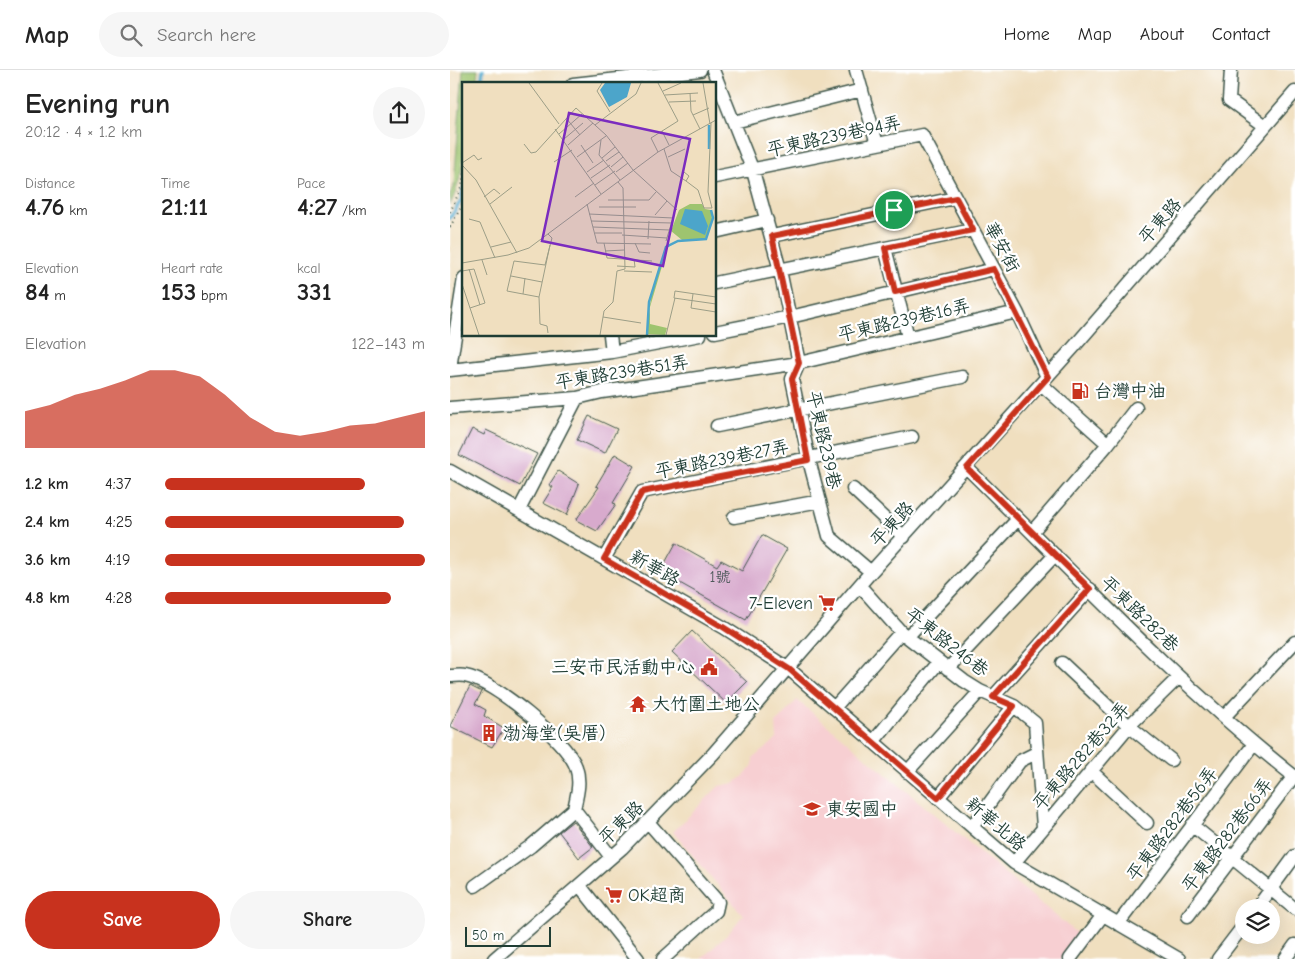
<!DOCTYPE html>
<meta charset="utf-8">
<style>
body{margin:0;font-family:"Comic Neue","LXGW WenKai TC",sans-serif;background:#f6f6f6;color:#222;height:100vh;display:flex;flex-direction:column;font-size:19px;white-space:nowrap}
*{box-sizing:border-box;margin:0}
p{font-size:16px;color:#767676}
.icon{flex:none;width:28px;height:28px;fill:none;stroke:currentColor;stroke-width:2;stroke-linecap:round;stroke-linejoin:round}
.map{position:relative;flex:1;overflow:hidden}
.panel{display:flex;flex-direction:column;background:#fff;width:450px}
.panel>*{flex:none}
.fabs{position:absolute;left:785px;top:829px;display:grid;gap:10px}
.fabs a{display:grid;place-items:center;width:45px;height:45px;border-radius:50%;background:#fff;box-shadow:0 5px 20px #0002;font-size:25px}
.scale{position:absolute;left:15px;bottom:12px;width:86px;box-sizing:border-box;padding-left:5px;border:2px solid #1f3d34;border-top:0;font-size:14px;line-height:18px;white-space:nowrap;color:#1f3d34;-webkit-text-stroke:4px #fff;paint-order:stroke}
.pin{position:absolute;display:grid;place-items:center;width:42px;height:42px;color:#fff;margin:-21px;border:2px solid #fff;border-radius:50%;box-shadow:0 1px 5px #0007}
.round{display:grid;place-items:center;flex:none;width:52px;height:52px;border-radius:26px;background:#f6f6f6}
.overview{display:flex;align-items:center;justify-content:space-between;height:85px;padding:0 25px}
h1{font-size:28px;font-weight:800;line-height:38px}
.stats{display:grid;grid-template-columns:repeat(3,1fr);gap:8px;height:85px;padding:5px 25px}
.stats div{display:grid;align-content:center}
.stats b{font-size:25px;font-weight:800}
.stats small{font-size:14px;font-weight:400}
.stats p{font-size:14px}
.chart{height:140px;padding:10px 25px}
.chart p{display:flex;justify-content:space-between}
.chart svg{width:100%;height:90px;margin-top:5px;fill:#c8321e;opacity:.7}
.cta{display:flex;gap:10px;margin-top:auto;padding:10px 25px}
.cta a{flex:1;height:58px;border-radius:30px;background:#c8321e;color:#fff;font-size:20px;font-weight:800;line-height:58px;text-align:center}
.cta a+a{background:#f6f6f6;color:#222}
ul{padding:0 25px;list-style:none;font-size:16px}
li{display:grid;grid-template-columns:80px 60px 1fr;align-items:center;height:38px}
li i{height:12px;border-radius:6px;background:#c8321e}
header{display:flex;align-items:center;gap:30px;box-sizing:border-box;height:70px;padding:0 25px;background:#fff;border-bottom:1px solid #e0e0e0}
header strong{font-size:24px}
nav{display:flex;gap:28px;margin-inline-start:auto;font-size:18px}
.search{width:350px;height:45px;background:#f6f6f6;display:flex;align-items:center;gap:12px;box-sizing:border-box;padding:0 18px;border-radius:28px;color:#767676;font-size:19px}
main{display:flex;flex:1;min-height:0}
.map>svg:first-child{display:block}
.built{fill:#f7cfd2}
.green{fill:#9ec46f;stroke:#5e8052}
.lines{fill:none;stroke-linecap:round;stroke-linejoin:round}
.stream{stroke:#4ca5ca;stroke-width:4}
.building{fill:#d8aacd}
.minor-casing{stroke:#3e5549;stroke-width:15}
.path{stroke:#3e5549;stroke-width:2;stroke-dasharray:1 4;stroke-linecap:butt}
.minor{stroke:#fff;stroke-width:12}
.route-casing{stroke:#fff;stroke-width:10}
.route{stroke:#c8321e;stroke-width:6}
.labels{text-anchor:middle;stroke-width:4.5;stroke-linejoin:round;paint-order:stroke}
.number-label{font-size:15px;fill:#4d585a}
.street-label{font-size:18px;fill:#1f3d34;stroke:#fff}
.poi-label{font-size:18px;fill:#1f3d34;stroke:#fff;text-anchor:start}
.inset-river{fill:none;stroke:#4ca5ca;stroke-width:2.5}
.inset-road{fill:none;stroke:#9c9e87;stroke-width:1}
.view{fill:#7b2cbf;fill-opacity:0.15;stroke:#7b2cbf;stroke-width:2.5}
.inset-edge{fill:none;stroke:#1f3d34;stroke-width:2.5}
</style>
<header>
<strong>Map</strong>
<div class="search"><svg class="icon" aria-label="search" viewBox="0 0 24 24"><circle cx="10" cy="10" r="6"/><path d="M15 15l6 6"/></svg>Search here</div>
<nav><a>Home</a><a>Map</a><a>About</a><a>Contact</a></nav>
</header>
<main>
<section class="panel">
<div class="overview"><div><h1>Evening run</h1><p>20:12 · 4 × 1.2 km</p></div><a class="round"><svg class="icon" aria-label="share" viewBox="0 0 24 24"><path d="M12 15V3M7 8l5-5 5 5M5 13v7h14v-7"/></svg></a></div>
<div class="stats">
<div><p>Distance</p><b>4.76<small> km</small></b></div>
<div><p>Time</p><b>21:11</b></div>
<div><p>Pace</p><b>4:27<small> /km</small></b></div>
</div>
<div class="stats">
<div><p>Elevation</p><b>84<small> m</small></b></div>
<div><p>Heart rate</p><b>153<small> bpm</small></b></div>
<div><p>kcal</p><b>331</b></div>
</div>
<div class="chart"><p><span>Elevation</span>122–143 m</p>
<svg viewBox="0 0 160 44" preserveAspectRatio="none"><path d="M0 44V26L10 23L20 18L30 15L40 11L50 6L60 6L70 9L80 18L90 29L100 36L110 38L120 36L130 33L140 32L150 29L160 26V44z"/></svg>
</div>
<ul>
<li><b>1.2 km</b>4:37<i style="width:77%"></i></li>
<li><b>2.4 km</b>4:25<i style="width:92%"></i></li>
<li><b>3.6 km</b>4:19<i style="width:100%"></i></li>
<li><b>4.8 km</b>4:28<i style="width:87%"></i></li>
</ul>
<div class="cta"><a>Save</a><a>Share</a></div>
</section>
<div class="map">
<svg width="845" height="889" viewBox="0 0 845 889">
<rect width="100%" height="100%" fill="#fff"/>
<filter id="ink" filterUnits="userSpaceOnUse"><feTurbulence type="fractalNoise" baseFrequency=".02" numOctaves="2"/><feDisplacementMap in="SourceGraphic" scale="10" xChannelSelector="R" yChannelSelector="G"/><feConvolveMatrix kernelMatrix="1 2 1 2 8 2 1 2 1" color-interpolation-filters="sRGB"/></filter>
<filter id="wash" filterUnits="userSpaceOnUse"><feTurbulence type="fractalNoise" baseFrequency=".0096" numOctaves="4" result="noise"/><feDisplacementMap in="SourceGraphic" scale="20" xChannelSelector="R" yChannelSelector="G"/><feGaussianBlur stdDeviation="1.12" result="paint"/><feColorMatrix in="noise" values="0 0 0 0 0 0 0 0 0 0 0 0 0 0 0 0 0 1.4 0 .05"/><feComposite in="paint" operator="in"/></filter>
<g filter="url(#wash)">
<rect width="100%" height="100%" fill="#f0dfbf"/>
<path class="built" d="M347 630 636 871 620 889H251L278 864 293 845 223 762 269 716 284 713 295 705 303 695V688L327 669 326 653Z"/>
<path class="green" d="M13 0H28L26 14H14C14 57 19 96 0 135V125L4 114Z"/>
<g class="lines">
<path class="stream" d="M31 14 33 0
M0 148 11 131 14 117"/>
</g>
<g id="blocks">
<path class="building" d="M139 346 167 359 155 383 127 370Z
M22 359 34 365 36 360 87 384 70 416 9 385Z
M165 384 185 396 163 433 166 434 147 461 126 450 149 417 146 416Z
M108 401 129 414 117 445 93 433 103 417 99 415Z
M312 465 337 479 296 550 210 502 226 473 267 496 271 490 292 501Z
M242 561 297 612 276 633 222 582Z
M20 616 32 622 25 634 36 640 34 646 54 658 42 677 0 656Z
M123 751 143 777 129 788 109 762Z"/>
</g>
</g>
<g filter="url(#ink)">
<use href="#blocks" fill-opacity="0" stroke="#3e5549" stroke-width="1"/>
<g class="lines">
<g class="minor-casing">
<path id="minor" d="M263 0 303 101 330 200 349 293 342 309 359 390 379 466 421 502
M406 0 427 74
M781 0 779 30 815 56
M123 14 250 0
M284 52 412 20
M265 107 472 65 567 242 597 307
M265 162 317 150
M322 166 505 128
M435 178 458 267
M265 213 523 160
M265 262 340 247 544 199
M160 265 162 282
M0 298 14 208
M0 300 162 282 250 265
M591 314 658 374
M0 338 127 328 152 322 349 293 567 242
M267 356 512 307
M517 398C624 503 727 614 845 707
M0 401 273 557 339 599 564 793 729 889
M403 419 454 467
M69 440 127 328
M284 447 370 431
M582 462 658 374 686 338
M154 489 192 422 462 367
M410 516 451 562 514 611 530 621 564 636 585 653 593 757
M457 567 568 449
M612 593 679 656 721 690
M498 599 605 485
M0 606C5 606 11 605 15 606 43 610 117 671 126 697 131 712 127 725 124 739L161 787
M543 627 640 519
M384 638 451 562
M774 647 845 572
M423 672 489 592
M641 701 697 753
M457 702 530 621
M488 728 564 636
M198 752 268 832 266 841 213 889
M742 755 845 839
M522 757 570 691 586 683
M564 793 679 656 729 607
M25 816 81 776 124 739
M130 816 188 889
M807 838 845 786
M738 846 844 706
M668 854 804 674
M44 889 172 778 263 684 421 502 623 278 845 22
M620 889 653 845
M768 889 794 855
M835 889 845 875"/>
</g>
<path class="path" d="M0 142 12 116 14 102
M0 157 14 132"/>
<use href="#minor" class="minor"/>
</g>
</g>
<g class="lines" filter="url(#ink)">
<g class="route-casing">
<path id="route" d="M506 128 523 160 435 178 445 222 544 199 598 307 517 398 640 519 543 627 564 636 488 728 339 599 273 557 154 489 192 422 358 390 342 309 349 293 322 166Z"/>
</g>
<use href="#route" class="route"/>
</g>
<defs>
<g id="fuel-bare" transform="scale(1.35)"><path d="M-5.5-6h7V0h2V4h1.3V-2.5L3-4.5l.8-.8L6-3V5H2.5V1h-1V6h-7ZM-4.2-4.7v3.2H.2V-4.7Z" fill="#c8321e" stroke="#fff" stroke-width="2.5" paint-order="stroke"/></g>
<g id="supermarket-bare" transform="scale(1.35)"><path d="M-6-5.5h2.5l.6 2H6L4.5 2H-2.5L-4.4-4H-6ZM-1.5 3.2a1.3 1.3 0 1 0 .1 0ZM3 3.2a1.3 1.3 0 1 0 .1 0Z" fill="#c8321e" stroke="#fff" stroke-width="2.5" paint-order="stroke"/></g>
<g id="civic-bare" transform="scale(1.35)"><path d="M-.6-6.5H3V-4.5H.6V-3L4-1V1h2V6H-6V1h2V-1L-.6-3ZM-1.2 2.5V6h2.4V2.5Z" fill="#c8321e" stroke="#fff" stroke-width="2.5" paint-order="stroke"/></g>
<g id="temple-bare" transform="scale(1.35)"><path d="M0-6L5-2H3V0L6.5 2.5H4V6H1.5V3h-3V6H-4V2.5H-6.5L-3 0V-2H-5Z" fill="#c8321e" stroke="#fff" stroke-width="2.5" paint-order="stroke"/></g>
<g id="building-bare" transform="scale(1.35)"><path d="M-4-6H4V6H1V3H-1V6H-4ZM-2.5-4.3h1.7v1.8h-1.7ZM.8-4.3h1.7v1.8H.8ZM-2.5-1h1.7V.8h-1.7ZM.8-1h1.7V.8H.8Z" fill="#c8321e" stroke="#fff" stroke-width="2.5" paint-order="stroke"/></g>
<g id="school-bare" transform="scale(1.35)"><path d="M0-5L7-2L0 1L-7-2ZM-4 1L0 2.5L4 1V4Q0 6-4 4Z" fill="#c8321e" stroke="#fff" stroke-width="2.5" paint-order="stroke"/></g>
</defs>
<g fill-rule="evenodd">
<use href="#fuel-bare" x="630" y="321"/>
<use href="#supermarket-bare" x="377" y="533"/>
<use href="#civic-bare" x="259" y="597"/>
<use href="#temple-bare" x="188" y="634"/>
<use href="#building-bare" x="39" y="663"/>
<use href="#school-bare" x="362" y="739"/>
<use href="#supermarket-bare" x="164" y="825"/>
</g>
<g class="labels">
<g class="number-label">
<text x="270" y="512">1號</text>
</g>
<g class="street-label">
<text transform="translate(384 66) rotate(-12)" y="6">平東路239巷94弄</text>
<text transform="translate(710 151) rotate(-49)" y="6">平東路</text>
<text transform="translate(552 177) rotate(62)" y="6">華安街</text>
<text transform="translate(454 250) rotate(-13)" y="6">平東路239巷16弄</text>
<text transform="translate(172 302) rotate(-9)" y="6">平東路239巷51弄</text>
<text transform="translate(374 370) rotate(77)" y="6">平東路239巷</text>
<text transform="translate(272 389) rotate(-11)" y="6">平東路239巷27弄</text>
<text transform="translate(442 454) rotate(-47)" y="6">平東路</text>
<text transform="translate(205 498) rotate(30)" y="6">新華路</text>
<text transform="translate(690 544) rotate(44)" y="6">平東路282巷</text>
<text transform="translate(497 572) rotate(38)" y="6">平東路246巷</text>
<text transform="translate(631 686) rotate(-49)" y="6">平東路282巷32弄</text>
<text transform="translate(171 753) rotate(-44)" y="6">平東路</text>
<text transform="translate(546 754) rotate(40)" y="6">新華北路</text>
<text transform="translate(722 754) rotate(-53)" y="6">平東路282巷56弄</text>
<text transform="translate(777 765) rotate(-53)" y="6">平東路282巷66弄</text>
</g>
<g class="poi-label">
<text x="644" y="327">台灣中油</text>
<text x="363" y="539" text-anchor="end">7-Eleven</text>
<text x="245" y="603" text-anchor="end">三安市民活動中心</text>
<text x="202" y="640">大竹圍土地公</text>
<text x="53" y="669">渤海堂(吳厝)</text>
<text x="376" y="745">東安國中</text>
<text x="178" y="831">OK超商</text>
</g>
</g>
<g transform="translate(12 12)">
<rect width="254" height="254" fill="#f0dfbf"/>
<path d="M228 122H240L243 127 249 128 250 137 243 157 220 158 209 149 217 128ZM206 164 188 225V242L205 246 203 253 185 252 188 223 190 209Z" fill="#9ec46f"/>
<path d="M143 1H169L165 15 147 25 138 8ZM223 127 240 129 246 144 243 153 218 142Z" fill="#4ca5ca"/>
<path class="inset-river" d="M247 67V43M185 253 187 220 204 165 216 159 244 157 251 136 249 128"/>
<path class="inset-road" d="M67 1 97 42M140 1 135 9 148 30M241 1 248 42M201 9 219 1M228 11 229 29 238 47M203 13 236 11M207 20 234 19M231 33 247 26M104 36 118 53M133 43 174 12 179 1M93 47 139 112M200 49 207 63M97 52 120 32M102 57 121 41M139 58 137 73 158 98M62 62 69 71 74 70 114 26 144 53 171 88 215 128M106 63 131 41M119 63 131 81M202 67 209 89 224 99 227 94 222 90M196 70 189 56 216 39 196 1M115 75 144 54M206 75 223 67M140 76 153 65M144 79 157 70M92 80 110 68M0 81 12 73 16 78 20 76M0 83 14 98 55 171M149 85 161 75M125 90 142 78M154 90 166 81M129 96 148 83M224 99 236 108 242 126H250L246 110 249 41M133 103 153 89M22 115 32 107 38 112M113 115 132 101M146 118H187L194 110M28 122 50 105M125 122 135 161 189 162M137 125H174M127 132 211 136 204 159M193 133 205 119M7 137 18 140 33 176M129 139 210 141M131 145 208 148M133 151H160M160 153 205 156M186 157 187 139M142 161 145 176 190 179M173 161 177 170 188 171M29 165 49 160M143 169 162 168M20 178 25 193M0 181 46 173 67 166 196 70 254 38M83 183 52 179 45 209 77 215 88 163M83 183 90 156 86 152M155 184 173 185 172 177M7 187 18 223M0 189 12 187 23 221 8 226M162 189 190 190M49 194 80 200M0 202 17 253M61 212 63 196M231 212 229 226 254 230M77 215 78 242 85 244 86 251M254 215 213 209 212 216 254 222M141 235 179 241M138 253 142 229 151 220 155 189 163 187 161 106 156 100M204 253 213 216"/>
<path class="view" d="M107 31 228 57 201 184 80 159Z"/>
<rect width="254" height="254" class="inset-edge"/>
</g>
</svg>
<div class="fabs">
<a><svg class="icon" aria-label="layers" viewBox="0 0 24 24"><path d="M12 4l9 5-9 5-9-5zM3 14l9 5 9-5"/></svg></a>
</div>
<div class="scale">50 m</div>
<div class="pin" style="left:444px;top:140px;background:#1e9e55"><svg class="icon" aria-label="arrive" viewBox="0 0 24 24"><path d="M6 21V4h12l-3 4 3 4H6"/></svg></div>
</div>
</main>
